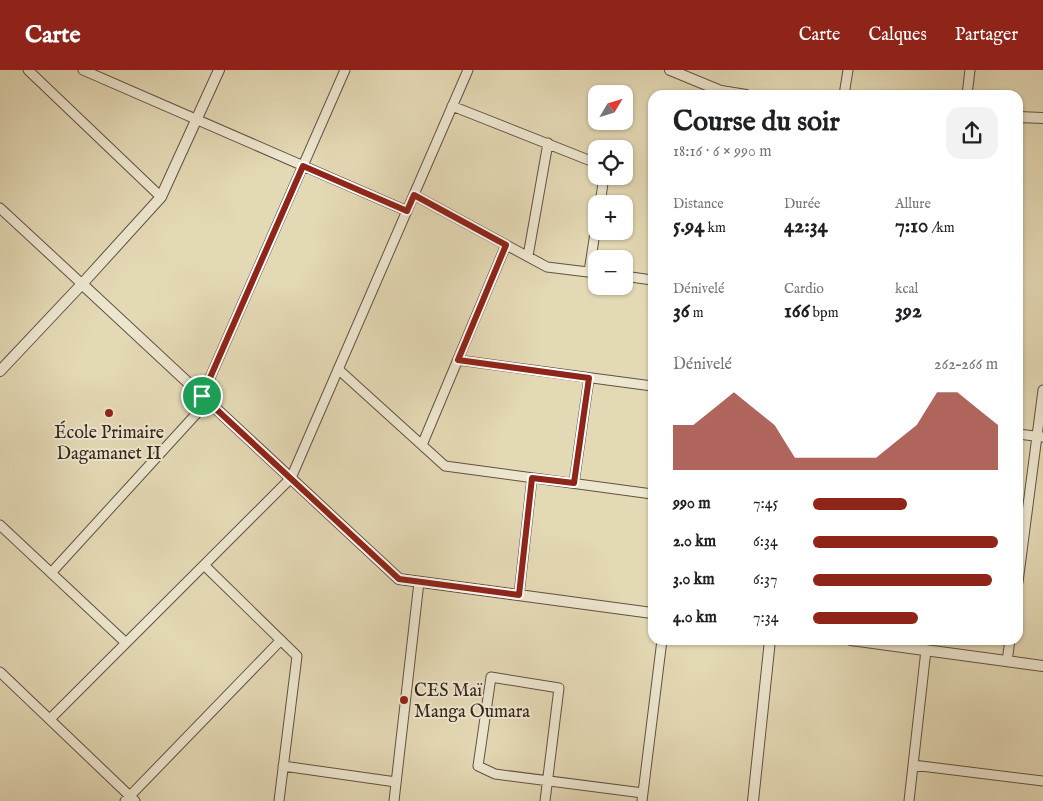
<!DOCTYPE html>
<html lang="fr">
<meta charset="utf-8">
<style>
body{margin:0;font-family:"IM FELL English",serif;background:#f2f2f2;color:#202124;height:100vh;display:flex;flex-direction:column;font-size:19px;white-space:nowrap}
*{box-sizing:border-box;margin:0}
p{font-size:16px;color:#757577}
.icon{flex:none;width:28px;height:28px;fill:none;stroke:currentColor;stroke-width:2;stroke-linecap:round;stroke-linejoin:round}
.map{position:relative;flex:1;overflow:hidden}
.drawer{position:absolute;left:648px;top:20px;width:375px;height:555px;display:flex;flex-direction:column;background:#fff;border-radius:15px;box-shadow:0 1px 4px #0004}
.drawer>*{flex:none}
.needle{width:32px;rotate:52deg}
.buttons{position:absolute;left:588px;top:15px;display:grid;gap:10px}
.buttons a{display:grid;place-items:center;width:45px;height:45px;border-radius:10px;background:#fff;box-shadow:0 1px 4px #0004;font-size:25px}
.pin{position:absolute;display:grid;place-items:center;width:42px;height:42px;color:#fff;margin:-21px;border:2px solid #fff;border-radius:50%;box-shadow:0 1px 5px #0007}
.round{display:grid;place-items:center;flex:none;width:52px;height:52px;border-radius:15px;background:#f2f2f2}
.head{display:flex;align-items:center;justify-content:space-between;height:85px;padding:0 25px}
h1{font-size:28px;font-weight:800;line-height:38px}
.figures{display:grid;grid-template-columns:repeat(3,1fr);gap:8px;height:85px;padding:5px 25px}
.figures div{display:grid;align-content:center}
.figures b{font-size:21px;font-weight:800}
.figures small{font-size:14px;font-weight:400}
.figures p{font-size:14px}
.chart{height:140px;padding:10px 25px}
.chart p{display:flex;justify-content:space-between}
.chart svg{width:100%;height:90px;margin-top:5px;fill:#8f2418;opacity:.7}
ul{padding:0 25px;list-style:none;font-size:16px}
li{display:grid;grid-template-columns:80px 60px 1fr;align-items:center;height:38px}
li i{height:12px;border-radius:6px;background:#8f2418}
header{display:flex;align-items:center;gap:30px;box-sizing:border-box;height:70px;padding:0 25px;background:#8f2418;color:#fff}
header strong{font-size:24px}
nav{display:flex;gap:28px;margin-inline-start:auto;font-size:18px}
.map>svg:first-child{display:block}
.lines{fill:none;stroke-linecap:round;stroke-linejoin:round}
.minor-casing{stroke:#615142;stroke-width:11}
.tertiary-casing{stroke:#615142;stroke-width:12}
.minor{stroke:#ede6cf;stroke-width:9}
.tertiary{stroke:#ede6cf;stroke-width:10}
.route-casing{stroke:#fff;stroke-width:10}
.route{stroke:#8f2418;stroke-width:6}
.poi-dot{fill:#8f2418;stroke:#ede6cf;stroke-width:2}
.labels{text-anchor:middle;stroke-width:4;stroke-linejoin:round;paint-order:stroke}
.poi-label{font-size:18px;fill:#35241b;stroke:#ede6cf}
</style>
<header>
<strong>Carte</strong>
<nav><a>Carte</a><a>Calques</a><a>Partager</a></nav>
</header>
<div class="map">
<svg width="1043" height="731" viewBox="0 0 1043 731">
<rect width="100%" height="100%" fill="#e4d9b5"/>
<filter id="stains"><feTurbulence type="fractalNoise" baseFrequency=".004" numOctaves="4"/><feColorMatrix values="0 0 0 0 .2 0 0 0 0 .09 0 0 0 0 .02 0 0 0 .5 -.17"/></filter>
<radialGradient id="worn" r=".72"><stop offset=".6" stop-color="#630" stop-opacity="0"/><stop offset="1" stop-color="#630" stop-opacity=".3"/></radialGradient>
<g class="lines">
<g class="minor-casing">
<path id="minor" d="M28 0 161 127
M83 0 407 141
M844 25 848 0
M967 25 970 0
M452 36 596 93
M414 125 547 197 596 203
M600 134 604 106
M0 138 82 214
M528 186 548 73
M589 202 596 156
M624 206 652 210
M458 290 652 316
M338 299 445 396 652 424
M202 326 345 0
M1018 364 1043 367
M422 375 506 175
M574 413 589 308
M0 455 126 573
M204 495 297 586 279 731
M51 503 208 331
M1018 512 1043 320
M519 525 532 408
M1007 591 1010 570
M0 602 135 731
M50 649 291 408 468 0
M913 695 1043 711
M283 696 396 712
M125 731 281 570
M394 731 419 512
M545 731 559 618 491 607 478 696 495 704 643 723
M642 731 662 570
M909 731 926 580"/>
</g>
<g class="tertiary-casing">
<path id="tertiary" d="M670 0 721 21 746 25
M1018 47 1043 48
M82 214 399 509 652 543
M0 301 82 214 161 127 219 0
M851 570 1043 596
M753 731 770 570"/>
</g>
<use href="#minor" class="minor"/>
<use href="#tertiary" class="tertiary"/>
</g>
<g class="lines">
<g class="route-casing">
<path id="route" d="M303 96 407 141 414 125 506 175 458 290 589 308 574 413 532 408 519 525 399 509 202 326Z"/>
</g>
<use href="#route" class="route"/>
</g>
<g class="poi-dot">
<circle cx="109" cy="343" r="5"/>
<circle cx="404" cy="630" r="5"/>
</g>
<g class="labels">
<g class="poi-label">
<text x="109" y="368">École Primaire<tspan x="109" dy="21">Dagamanet II</tspan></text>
<text x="414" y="626" text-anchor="start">CES Maï<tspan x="414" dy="21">Manga Oumara</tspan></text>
</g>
</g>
<rect width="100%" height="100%" filter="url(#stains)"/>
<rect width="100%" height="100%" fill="url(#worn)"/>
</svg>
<div class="buttons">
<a><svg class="needle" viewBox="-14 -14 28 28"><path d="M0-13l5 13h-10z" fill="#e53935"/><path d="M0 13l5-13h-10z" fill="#757577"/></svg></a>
<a><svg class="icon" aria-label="locate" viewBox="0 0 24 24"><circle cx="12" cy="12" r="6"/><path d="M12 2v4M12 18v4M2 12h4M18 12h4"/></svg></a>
<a>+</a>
<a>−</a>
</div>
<div class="pin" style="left:202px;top:326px;background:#1e9e55"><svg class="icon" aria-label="arrive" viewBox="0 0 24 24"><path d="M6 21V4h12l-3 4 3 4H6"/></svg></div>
<section class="drawer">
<div class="head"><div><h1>Course du soir</h1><p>18:16 · 6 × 990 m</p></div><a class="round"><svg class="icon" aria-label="share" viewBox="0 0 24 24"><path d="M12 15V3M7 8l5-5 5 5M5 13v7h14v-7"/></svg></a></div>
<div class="figures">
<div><p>Distance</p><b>5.94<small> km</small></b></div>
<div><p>Durée</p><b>42:34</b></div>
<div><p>Allure</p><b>7:10<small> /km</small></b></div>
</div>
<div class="figures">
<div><p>Dénivelé</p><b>36<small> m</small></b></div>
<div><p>Cardio</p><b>166<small> bpm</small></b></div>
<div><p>kcal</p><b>392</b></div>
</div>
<div class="chart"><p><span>Dénivelé</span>262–266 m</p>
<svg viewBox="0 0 160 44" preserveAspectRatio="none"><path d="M0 44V22L10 22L20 14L30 6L40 14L50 22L60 38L70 38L80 38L90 38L100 38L110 30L120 22L130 6L140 6L150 14L160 22V44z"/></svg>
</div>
<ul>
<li><b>990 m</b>7:45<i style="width:51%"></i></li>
<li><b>2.0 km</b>6:34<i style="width:100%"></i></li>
<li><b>3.0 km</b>6:37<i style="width:97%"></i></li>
<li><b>4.0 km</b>7:34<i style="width:57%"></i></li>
</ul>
</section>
</div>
